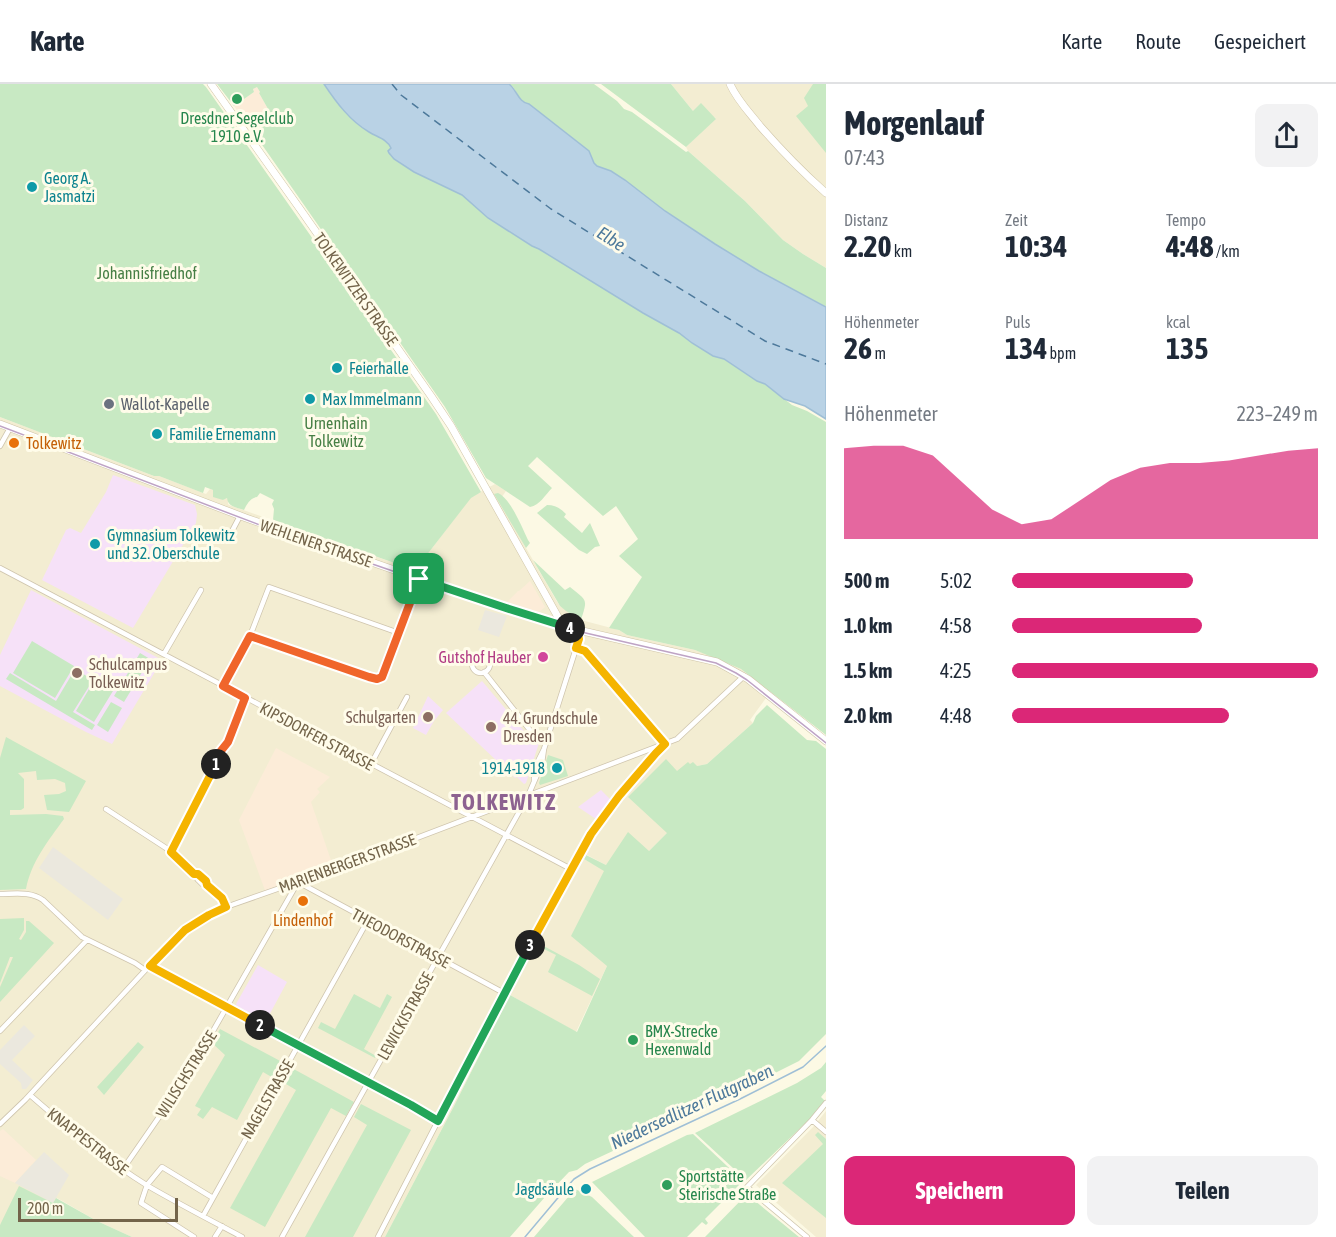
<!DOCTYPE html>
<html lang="de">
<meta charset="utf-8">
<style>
body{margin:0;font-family:"Asap Condensed",sans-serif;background:#f2f2f3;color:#1f2937;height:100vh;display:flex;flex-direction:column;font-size:22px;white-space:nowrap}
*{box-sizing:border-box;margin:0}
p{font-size:20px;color:#747a83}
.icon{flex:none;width:33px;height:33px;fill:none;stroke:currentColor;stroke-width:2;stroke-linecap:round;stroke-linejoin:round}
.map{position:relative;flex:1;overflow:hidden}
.drawer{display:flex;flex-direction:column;background:#fff;width:510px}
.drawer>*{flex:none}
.scale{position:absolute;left:18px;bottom:15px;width:160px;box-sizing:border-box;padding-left:6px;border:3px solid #73644a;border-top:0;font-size:16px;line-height:21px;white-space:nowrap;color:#73644a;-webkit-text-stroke:4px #fffcea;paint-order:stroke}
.pin{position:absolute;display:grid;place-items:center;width:51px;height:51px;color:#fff;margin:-26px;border-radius:12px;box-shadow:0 3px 9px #0006}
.km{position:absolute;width:30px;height:30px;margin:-15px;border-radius:50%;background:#222;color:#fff;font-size:16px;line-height:30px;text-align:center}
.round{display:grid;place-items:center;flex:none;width:63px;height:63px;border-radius:12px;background:#f2f2f3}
.overview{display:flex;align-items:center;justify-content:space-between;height:102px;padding:0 18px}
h1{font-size:33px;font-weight:700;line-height:45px}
.metrics{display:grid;grid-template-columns:repeat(3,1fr);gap:9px;height:102px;padding:6px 18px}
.metrics div{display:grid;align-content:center}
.metrics b{font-size:30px;font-weight:700}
.metrics small{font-size:16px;font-weight:400}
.metrics p{font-size:16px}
.chart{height:168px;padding:12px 18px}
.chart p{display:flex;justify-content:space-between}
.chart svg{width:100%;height:108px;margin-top:6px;fill:#db2777;opacity:.7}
.cta{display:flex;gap:12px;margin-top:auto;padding:12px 18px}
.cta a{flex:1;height:69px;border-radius:12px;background:#db2777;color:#fff;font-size:24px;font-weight:700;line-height:69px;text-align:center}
.cta a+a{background:#f2f2f3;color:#1f2937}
ul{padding:0 18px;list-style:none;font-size:20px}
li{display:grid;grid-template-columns:96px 72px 1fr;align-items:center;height:45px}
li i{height:15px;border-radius:8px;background:#db2777}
header{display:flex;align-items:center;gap:36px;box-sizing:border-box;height:84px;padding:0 30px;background:#fff;border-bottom:2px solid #e0e1e3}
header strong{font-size:28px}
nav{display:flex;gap:33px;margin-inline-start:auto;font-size:21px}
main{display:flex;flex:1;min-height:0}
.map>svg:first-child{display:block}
.residential{fill:#f3edd2}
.commercial{fill:#fcecd8}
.industrial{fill:#ebe8de}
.education{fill:#f6e1f8}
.green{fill:#c8e9c3}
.water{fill:#b9d2e5;stroke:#9fbfd6;stroke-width:1.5}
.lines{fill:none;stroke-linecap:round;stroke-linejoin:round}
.stream{stroke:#9fbfd6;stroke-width:1.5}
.ferry{stroke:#4d799b;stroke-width:1.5;stroke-dasharray:8 6;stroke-linecap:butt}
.street-casing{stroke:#cfc5ae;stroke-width:6}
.secondary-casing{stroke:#d0c5a8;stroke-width:8}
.street{stroke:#fff;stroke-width:4.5}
.secondary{stroke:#fff;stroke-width:7}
.tram{stroke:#bea3c5;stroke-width:1.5}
.split-1-casing{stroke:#fff;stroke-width:12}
.split-2-casing{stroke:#fff;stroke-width:12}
.split-3-casing{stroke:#fff;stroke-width:12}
.split-4-casing{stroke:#fff;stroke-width:12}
.split-5-casing{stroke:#fff;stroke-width:12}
.split-1{stroke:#f0652b;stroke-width:8}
.split-2{stroke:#f5b400;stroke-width:8}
.split-3{stroke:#22a559;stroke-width:8}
.split-4{stroke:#f5b400;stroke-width:8}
.split-5{stroke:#22a559;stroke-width:8}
.leisure-dot{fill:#2e9e5b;stroke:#fffcea;stroke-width:2}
.culture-dot{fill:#0f9aa8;stroke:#fffcea;stroke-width:2}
.worship-dot{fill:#6b7280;stroke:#fffcea;stroke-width:2}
.food-dot{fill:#e8710a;stroke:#fffcea;stroke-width:2}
.hotel-dot{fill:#d1479c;stroke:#fffcea;stroke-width:2}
.education-dot{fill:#8d6e63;stroke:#fffcea;stroke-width:2}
.labels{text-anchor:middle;stroke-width:6;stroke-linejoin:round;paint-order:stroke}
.leisure-label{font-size:16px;fill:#27864d;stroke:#fffcea;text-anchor:start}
.culture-label{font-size:16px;fill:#0d838f;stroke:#fffcea;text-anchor:start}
.park-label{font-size:16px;fill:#467f45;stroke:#fffcea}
.street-label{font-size:16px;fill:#73644a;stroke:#fffcea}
.worship-label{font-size:16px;fill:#5b616d;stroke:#fffcea;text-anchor:start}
.food-label{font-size:16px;fill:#c56008;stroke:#fffcea;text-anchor:start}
.hotel-label{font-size:16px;fill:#b23c85;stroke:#fffcea;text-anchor:end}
.education-label{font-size:16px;fill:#785e54;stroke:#fffcea;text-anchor:start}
.water-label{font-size:18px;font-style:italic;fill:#4d799b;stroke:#fffcea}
.district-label{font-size:22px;font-weight:bold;letter-spacing:1.5px;fill:#8d6290;stroke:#fffcea}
</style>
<header>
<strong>Karte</strong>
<nav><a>Karte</a><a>Route</a><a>Gespeichert</a></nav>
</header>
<main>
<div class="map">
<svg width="826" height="1153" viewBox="0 0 826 1153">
<rect width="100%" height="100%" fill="#fcf9e4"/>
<path class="residential" d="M671 0H727L775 64 800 90 826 112V184L803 170 783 156 745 117 688 67 686 63 716 34 693 27Z
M732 0H826V106L791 74 740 14Z
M0 333 154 392H159L206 410 210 405 213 406 223 416 226 414 228 415V420L229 421 420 488 426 472 471 413 495 400 506 407 499 417 556 516 560 522 574 532 581 536 619 546 627 551 695 566 712 572 741 585 771 607 750 636 753 639 707 680 697 682 702 715 649 767 606 781 587 771 584 775 604 786 607 882 576 948 510 911 453 1024 385 1153H132L97 1137 57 1114 0 1141Z
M826 1027V1153H816L756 1101 814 1042Z"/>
<path class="commercial" d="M257 2 260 8 259 9 272 32 269 35 251 45 234 22 254 8 253 5Z
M530 497 545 523 539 528 507 518 518 507H519Z
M276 664 330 693 317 705 320 708 311 718 334 785 266 809 239 736Z
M3 1045 36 1076 15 1099 0 1092V1047Z"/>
<path class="industrial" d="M485 526 507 532 499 553 478 546Z
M53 763 123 815 108 836 39 784Z
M24 941 35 952 12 976 33 996 26 1005H22L21 999 0 980V966Z
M44 1068 69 1091 53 1119 15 1099Z"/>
<path class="education" d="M113 391 195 421 197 430 196 439 133 544 42 496 66 446 70 444 81 449 106 408Z
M31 506 162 576 112 660 86 648 0 602V571Z
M482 597 529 653 535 658 539 659 526 699 524 700 517 693 515 694 446 629Z
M428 612 443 626 434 637 426 651 413 644Z
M601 706 611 716 596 735 578 723Z
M258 881 287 898 266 937 237 922 236 920Z"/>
<path class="green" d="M0 0H203L206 3 436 330 481 408 471 414 426 472 420 488 273 436 274 425 272 420 274 416 260 409 257 413C250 414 247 420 244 426 236 423 228 423 227 414L223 416 213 413V406L205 403 203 409 159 392H154L0 333Z
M217 0H324C336 18 350 37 369 48 377 53 387 55 391 64L388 67 391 72 394 75 414 88 462 111 488 134 530 161 539 165 643 229 679 249 692 259 713 272 724 275 757 297 765 300 792 321 807 327 826 338V651L741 585 695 566 627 551 619 546 609 544 642 493 619 472 638 455 616 422 603 432 537 373 528 382 552 404C545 411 540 421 530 423L486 394 445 323 251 45 269 35 272 32 259 9 260 8 257 3 253 5 254 8 234 22Z
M509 0H594L617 17 624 25 632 28 686 68 688 67 745 117 783 156 803 170 826 184V223L759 187 715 160 665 127 625 96 611 87 597 82 594 79 589 67 556 41 521 16 513 3Z
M601 0H671L693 27 701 19 716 35 686 63Z
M813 0H826V69L796 32 808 22 804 14Z
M498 409C510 414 522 443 528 456L530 459 526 464 494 410Z
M547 421C555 421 560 424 566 430L564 433 582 449 590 439 600 462 595 463 587 470 579 466 537 429Z
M533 476 565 506 570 503C587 517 588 514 581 536L566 527 560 522Z
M32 557 74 582 55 614 13 589Z
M140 569 150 575 124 618 114 612Z
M75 585 93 596 73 628 95 641 92 646 6 595 10 589 56 617Z
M95 595 113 607 94 638 76 627Z
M111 618 122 624 108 648 97 641Z
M767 621 807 656 816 657 826 665V950L799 977 705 1024 585 1080 577 1086 569 1088 545 1113 510 1153H385L453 1024 510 911 577 948 607 882 571 852 604 787 584 775 586 771 606 781 628 748 649 767 667 749 628 713 666 675 677 687 688 678 690 680 693 678 697 682 707 680 753 639 756 632Z
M6 653 86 697 69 728 47 726 44 711 59 710 66 707 65 699 55 695 37 696 36 687 18 689 24 695V724L21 726H10V731L46 730 63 732 64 735C48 757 31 778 26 805L0 806V674Z
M548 671 563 676 568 692 540 701 539 699Z
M24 834V846L19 855 21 856 26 848V837H29L54 859 0 918V903L13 873H10L0 899V835Z
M540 860 579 881 600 895 592 912 548 888 556 871 538 862Z
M354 910 380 924 387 910 392 913 364 965 376 972 375 974 318 944 321 938 335 945Z
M220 945 284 979 275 995 263 988 237 1036 212 1023 203 1035 197 1031 201 1025 195 1022 225 971 212 959Z
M138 958 144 963 104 1011 97 1003Z
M826 978V1007L821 1013 825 1017 812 1033 746 1096 695 1049 797 999 821 984Z
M290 983 354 1018 346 1032 331 1024 265 1143 230 1124 296 1006 281 997Z
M361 1020 411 1046 353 1153H305L367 1041 354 1033Z
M818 1048 826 1055V1134L782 1099 823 1060 815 1051Z
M693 1050 743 1097 705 1135 708 1139 706 1141 702 1138 687 1153H645L592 1098 687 1051Z
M19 1102 53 1119 56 1114 97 1137 132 1153H0V1141Z
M575 1105 592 1113 634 1153H534Z
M747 1110 749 1112 799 1153H705Z"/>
<path class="water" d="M324 0H509C517 6 518 18 529 20L589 67 594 79 597 82 611 87 625 96 665 127 715 160 759 187 826 223V335L805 322 784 315 765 300 757 297 724 275 713 272 692 259 679 249 643 229 539 165 532 162 488 134 462 111 414 88 394 75 389 69 388 67 391 64C387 55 377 53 369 48 350 37 336 18 324 0Z"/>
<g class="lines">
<path class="stream" d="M566 1104 574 1095 590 1085 740 1015 803 983 826 962
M525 1153 562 1109"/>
<path class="ferry" d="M392 0 401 11 551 125 765 257 826 280"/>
<g class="street-casing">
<path id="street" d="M0 362 10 344
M231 449 240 432
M0 484 571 785
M250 552 369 593 377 595 383 593 419 495
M576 564 585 567 665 660
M164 570 201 506
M472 580a9 9 0 1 1 18 0a9 9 0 1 1-18 0Z
M484 588 533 650 547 656
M223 602 250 552 269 503 399 549
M217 679C224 677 226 672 223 665
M371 680 407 613
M534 695 537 679 544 665 579 555 577 547 574 545
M106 725 166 764 194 790 198 796 202 800 207 801
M171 768 217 679C214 667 222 668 227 660 234 646 239 628 245 614
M194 790H198L206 797 207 801 222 814 226 823
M0 810C15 810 30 807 43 816L82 853 135 879 145 886
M150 882 222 921 411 1021 438 1037
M0 947 87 856
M30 1011C68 1044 106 1076 148 1102 179 1120 210 1136 242 1153
M812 1036 826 1048
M0 1040 25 1016 164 866 185 846 209 831 226 823 343 782 677 655 744 592
M123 1085 175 1010 209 954 298 798 504 909
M203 1132 368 836
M194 1153 141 1119 147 1101 162 1083 213 1114
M215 1153 222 1142
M282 1153 528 712 542 679 544 665
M378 1153 504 909 588 754 619 712 663 662
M807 1153 747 1103 812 1036 826 1019"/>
</g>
<g class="secondary-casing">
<path id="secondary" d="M211 0 300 125 431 312 451 342 563 542
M730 0C737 16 749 28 760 42 781 66 802 88 826 109
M0 340 246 434 491 520 574 545 717 578 748 595 826 657"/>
</g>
<use href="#street" class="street"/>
<use href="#secondary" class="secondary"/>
<path class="tram" d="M0 342 265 443 503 525 577 547 716 579 736 589 747 596 826 659"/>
</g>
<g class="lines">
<g class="split-1-casing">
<path id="split-1" d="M216 680V673L228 658 245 614 223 602 250 552 369 593 377 595 382 593 419 495"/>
</g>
<g class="split-2-casing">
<path id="split-2" d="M216 680 171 768 194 790H198L206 797 207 801 222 814 226 823 209 831 185 846 150 882 260 941"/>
</g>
<g class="split-3-casing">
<path id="split-3" d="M260 941 411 1021 438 1037 530 861"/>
</g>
<g class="split-4-casing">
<path id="split-4" d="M530 861 591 750 619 712 656 669 665 660 585 567 576 564 579 555 577 547 570 544"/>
</g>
<g class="split-5-casing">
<path id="split-5" d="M419 495 506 524 570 544"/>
</g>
<use href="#split-1" class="split-1"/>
<use href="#split-2" class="split-2"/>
<use href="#split-3" class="split-3"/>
<use href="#split-4" class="split-4"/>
<use href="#split-5" class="split-5"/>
</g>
<g class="leisure-dot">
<circle cx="237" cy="15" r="6"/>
<circle cx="633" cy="956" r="6"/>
<circle cx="667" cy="1101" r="6"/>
</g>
<g class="culture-dot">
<circle cx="32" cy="103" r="6"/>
<circle cx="337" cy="284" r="6"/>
<circle cx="310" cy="315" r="6"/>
<circle cx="157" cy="350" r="6"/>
<circle cx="95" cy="460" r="6"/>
<circle cx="557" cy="684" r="6"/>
<circle cx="586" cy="1105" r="6"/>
</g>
<circle class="worship-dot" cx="109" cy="320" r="6"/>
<g class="food-dot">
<circle cx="14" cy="359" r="6"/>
<circle cx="303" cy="817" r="6"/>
</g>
<circle class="hotel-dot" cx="543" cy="573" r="6"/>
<g class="education-dot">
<circle cx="77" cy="589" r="6"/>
<circle cx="428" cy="633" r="6"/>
<circle cx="491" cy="643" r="6"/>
</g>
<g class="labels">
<g class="leisure-label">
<text x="237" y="40" text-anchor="middle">Dresdner Segelclub<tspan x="237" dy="18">1910 e.V.</tspan></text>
<text x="645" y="953">BMX-Strecke<tspan x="645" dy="18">Hexenwald</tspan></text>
<text x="679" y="1098">Sportstätte<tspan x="679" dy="18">Steirische Straße</tspan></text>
</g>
<g class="culture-label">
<text x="44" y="100">Georg A.<tspan x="44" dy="18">Jasmatzi</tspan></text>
<text x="349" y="290">Feierhalle</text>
<text x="322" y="321">Max Immelmann</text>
<text x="169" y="356">Familie Ernemann</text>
<text x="107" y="457">Gymnasium Tolkewitz<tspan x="107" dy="18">und 32. Oberschule</tspan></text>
<text x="545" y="690" text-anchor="end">1914-1918</text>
<text x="574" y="1111" text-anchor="end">Jagdsäule</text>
</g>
<g class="park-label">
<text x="147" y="195">Johannisfriedhof</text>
<text x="336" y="345">Urnenhain<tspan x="336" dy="18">Tolkewitz</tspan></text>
</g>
<g class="street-label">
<text transform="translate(356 205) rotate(55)" y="6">TOLKEWITZER STRASSE</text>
<text transform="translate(316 459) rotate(19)" y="6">WEHLENER STRASSE</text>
<text transform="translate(317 652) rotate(28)" y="6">KIPSDORFER STRASSE</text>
<text transform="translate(347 779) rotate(-20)" y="6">MARIENBERGER STRASSE</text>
<text transform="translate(401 854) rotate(28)" y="6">THEODORSTRASSE</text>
<text transform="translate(405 932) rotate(-61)" y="6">LEWICKISTRASSE</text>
<text transform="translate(186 990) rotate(-58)" y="6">WILISCHSTRASSE</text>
<text transform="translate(267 1015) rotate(-60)" y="6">NAGELSTRASSE</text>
<text transform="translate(88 1057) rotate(38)" y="6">KNAPPESTRASSE</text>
</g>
<g class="worship-label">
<text x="121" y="326">Wallot-Kapelle</text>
</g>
<g class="food-label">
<text x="26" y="365">Tolkewitz</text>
<text x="303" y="842" text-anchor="middle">Lindenhof</text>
</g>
<g class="hotel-label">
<text x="531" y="579">Gutshof Hauber</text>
</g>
<g class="education-label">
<text x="89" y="586">Schulcampus<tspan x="89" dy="18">Tolkewitz</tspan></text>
<text x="416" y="639" text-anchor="end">Schulgarten</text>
<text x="503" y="640">44. Grundschule<tspan x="503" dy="18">Dresden</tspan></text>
</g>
<g class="water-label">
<text transform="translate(611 155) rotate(32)" y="6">Elbe</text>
<text transform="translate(692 1023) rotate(-25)" y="6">Niedersedlitzer Flutgraben</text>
</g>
<g class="district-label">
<text x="504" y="726">TOLKEWITZ</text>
</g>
</g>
</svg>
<div class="scale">200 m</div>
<div class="pin" style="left:419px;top:495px;background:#1e9e55"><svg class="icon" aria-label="arrive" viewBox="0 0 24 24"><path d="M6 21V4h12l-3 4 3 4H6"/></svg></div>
<b class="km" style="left:216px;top:680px">1</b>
<b class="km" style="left:260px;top:941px">2</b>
<b class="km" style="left:530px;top:861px">3</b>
<b class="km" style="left:570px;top:544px">4</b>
</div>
<section class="drawer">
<div class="overview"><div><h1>Morgenlauf</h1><p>07:43</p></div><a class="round"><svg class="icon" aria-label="share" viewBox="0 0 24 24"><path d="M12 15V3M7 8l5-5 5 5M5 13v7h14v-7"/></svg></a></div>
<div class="metrics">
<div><p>Distanz</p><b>2.20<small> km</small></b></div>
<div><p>Zeit</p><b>10:34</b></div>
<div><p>Tempo</p><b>4:48<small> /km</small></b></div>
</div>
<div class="metrics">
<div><p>Höhenmeter</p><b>26<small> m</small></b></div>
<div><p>Puls</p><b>134<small> bpm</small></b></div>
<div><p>kcal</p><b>135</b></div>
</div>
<div class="chart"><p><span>Höhenmeter</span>223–249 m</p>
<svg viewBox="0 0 160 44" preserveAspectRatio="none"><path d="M0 44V7L10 6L20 6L30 10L40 21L50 32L60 38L70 36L80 28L90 20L100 15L110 13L120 13L130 12L140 10L150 8L160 7V44z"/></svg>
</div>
<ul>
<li><b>500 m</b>5:02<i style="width:59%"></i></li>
<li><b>1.0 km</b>4:58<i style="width:62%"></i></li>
<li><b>1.5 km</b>4:25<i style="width:100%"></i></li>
<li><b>2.0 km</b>4:48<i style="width:71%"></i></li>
</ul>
<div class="cta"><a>Speichern</a><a>Teilen</a></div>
</section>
</main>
